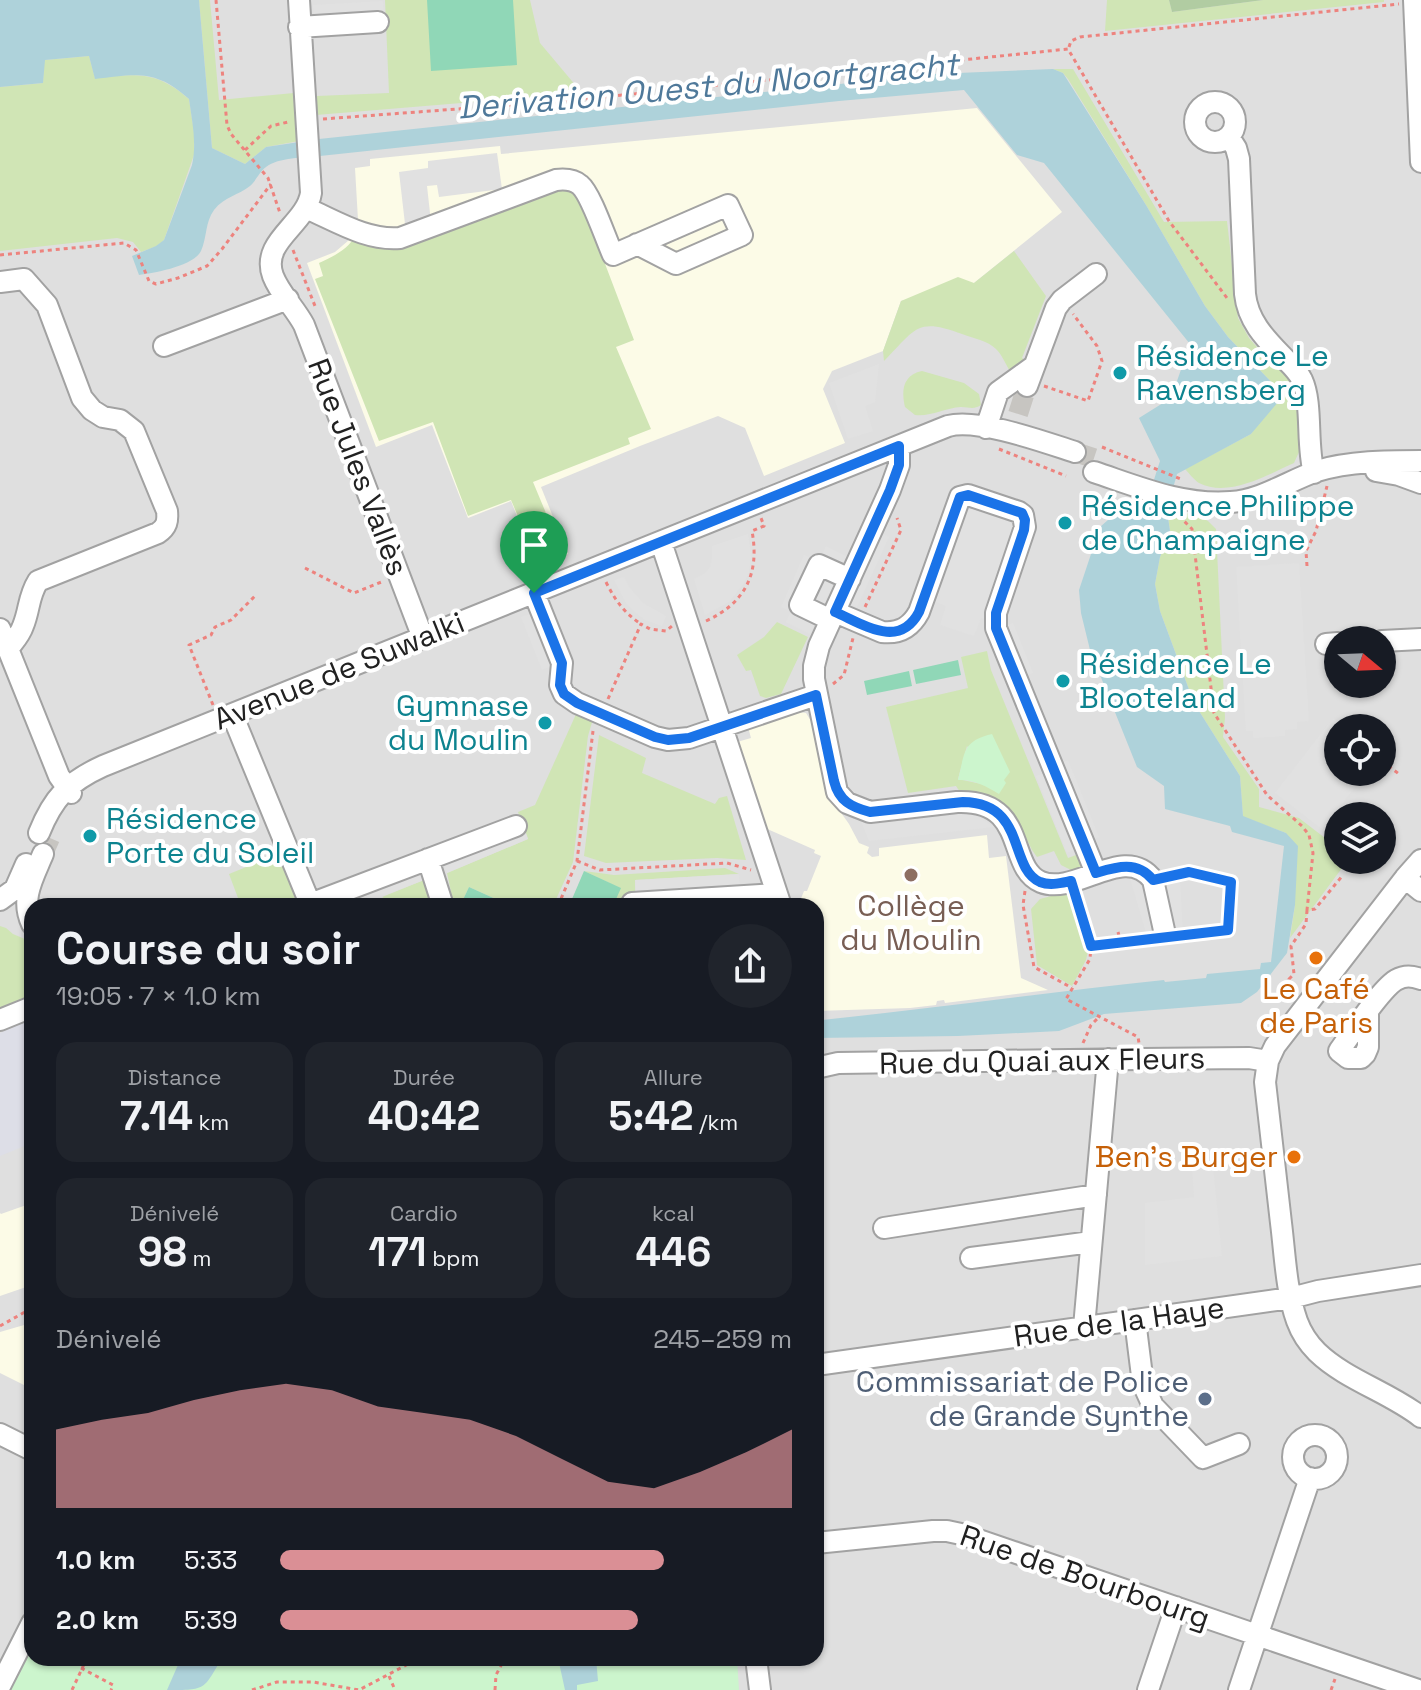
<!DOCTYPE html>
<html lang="fr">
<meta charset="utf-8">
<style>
body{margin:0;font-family:"Space Grotesk",sans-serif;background:#20242c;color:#f1f3f6;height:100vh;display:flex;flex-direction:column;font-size:30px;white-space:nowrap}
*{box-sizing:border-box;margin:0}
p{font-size:26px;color:#9ea1a6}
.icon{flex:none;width:44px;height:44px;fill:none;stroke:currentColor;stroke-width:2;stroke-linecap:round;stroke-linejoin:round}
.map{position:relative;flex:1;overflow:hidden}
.drawer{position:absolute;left:24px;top:898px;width:800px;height:768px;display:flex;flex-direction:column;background:#171b24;border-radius:24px;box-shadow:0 2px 6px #0004}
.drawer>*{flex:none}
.needle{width:52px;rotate:109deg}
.controls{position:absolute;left:1324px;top:626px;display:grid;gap:16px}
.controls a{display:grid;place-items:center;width:72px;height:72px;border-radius:50%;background:#171b24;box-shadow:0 2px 6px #0004;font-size:40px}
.pin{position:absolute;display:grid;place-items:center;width:68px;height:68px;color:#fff;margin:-82px -34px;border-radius:50% 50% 50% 0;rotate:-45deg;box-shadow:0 0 8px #0007}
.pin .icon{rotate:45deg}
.round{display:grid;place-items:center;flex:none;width:84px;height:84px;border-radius:42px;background:#20242c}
.overview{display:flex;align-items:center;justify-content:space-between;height:136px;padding:0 32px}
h1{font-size:44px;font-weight:600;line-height:60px}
.stats{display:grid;grid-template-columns:repeat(3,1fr);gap:12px;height:136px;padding:8px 32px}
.stats div{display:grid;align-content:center;border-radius:20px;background:#20242c;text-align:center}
.stats b{font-size:40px;font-weight:600}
.stats small{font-size:22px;font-weight:400}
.stats p{font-size:22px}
.chart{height:224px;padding:16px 32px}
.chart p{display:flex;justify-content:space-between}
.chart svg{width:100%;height:144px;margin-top:8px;fill:#da8f95;opacity:.7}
ul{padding:0 32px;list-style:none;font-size:26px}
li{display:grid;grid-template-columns:128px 96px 1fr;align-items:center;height:60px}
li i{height:20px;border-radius:10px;background:#da8f95}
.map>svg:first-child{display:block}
.residential{fill:#dfdfdf;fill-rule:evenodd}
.education{fill:#fcfbe7}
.grass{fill:#d0e5b5;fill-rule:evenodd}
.forest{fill:#b1cca2}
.park{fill:#ccf5cd}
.pitch{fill:#90d7b7}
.parking{fill:#e1e1e1}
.plaza{fill:#dddee7}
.water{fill:#aed2da}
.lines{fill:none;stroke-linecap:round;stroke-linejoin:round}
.minor-tunnel{stroke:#c7c5c1;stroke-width:20;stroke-dasharray:20 10;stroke-linecap:butt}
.minor-casing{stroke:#a2a2a2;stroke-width:24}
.path{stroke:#ed837e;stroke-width:3;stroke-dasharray:4 4;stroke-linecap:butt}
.minor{stroke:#fff;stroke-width:20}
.route-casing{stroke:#fff;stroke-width:16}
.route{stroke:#1a73e8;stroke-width:10}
.culture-dot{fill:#0f9aa8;stroke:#fff;stroke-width:3}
.education-dot{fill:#8d6e63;stroke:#fff;stroke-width:3}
.food-dot{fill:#e8710a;stroke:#fff;stroke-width:3}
.service-dot{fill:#5c6f8a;stroke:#fff;stroke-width:3}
.labels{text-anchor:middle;stroke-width:8;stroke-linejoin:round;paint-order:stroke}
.culture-label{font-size:30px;fill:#0d838f;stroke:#fff;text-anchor:start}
.street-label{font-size:30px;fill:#212121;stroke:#fff}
.education-label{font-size:30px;fill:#785e54;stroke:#fff}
.food-label{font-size:30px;fill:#c56008;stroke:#fff}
.service-label{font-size:30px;fill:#4e5e75;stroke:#fff;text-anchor:end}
.water-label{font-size:32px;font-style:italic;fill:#4f799a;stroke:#fff}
</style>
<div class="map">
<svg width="1421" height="1690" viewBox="0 0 1421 1690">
<rect width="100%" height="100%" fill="#f1eee9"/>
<path class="residential" d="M0 0H1421V1690H0ZM1338 640H1382V684H1338ZM1338 728H1382V772H1338ZM1338 816H1382V860H1338ZM32 906H816V1658H32Z"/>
<path class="education" d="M977 108 1062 212 974 283 901 301 883 351 832 371 823 389 845 443 764 476 745 428 718 416 640 446 541 487 568 554 537 566 511 501 468 518 432 425 376 447 307 263 335 252 349 240 358 220 355 168 370 166V159L500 146 501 154Z
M797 712 806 713 811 721 827 793 849 824 859 843 869 847 867 853 872 857 879 856V848L987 835 989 858 1006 856 1021 978 1048 990 945 1003 944 1000 937 1001 936 1005 910 1008 816 1011V906H798L804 891H807L821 856 814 853 815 850 765 828 737 742 751 738 748 727Z
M32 1203V1285L0 1296V1213L1 1214Z
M31 1323H32V1389L0 1373V1332Z"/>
<path class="grass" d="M199 0H210L219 100 294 93 299 141 266 147 245 164 212 148Z
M385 0H530L540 43 582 93 316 115 317 96 389 93Z
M1107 0H1169L1172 12 1263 0H1384V2L1105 31Z
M89 56 95 78C136 74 156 70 189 99L194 132V155L164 240 157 246 141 252 133 242 117 238 0 251V87L43 83 44 60Z
M1053 69H1073L1164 222 1227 221 1238 318 1249 338 1272 364 1288 377 1296 395 1299 452 1294 463C1267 475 1229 498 1199 483 1194 480 1189 473 1185 469L1251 434 1279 390 1228 337 1205 306 1146 205 1068 79 1063 73Z
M565 185 580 198 634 340 616 347 651 429 628 438 630 444 533 482 561 549 536 559 511 500 468 516 433 422 379 441 315 279 323 276 319 263C335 256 346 250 356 236L370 243Z
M1014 251 1046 296 1022 358 1029 363 1013 375C1006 367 1004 357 996 349 988 341 973 338 962 334 916 317 916 329 884 361L883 351 901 301 958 277 974 283Z
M922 371 964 383 979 394 981 405C973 410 970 407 961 407 945 408 930 417 915 415L905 407C901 390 903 375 922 371Z
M1192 513 1208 521 1216 529 1225 718 1223 737 1259 789V807L1299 818 1338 848V860H1348L1290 938 1295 905 1286 833 1243 817 1240 776 1194 703 1160 611 1155 584 1160 557 1170 531 1168 516Z
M777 622 808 637 781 694 766 698 760 696 751 670 746 671 737 655 764 637Z
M987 651 991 670 1068 858 1076 855 1083 871 1073 875 1071 870 1061 865 1054 851 1037 857 1032 850 1017 819 1003 805 980 793 960 792 956 786 908 793 886 707 968 688 961 657ZM967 746 998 793 986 785 958 779Z
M577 712 593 719 588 736 573 862 553 906H511L469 887 460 906H454L447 873 528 839 518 812 535 805Z
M599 735 646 758 642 773 715 804 719 798 727 796 746 860 717 858 606 863 584 856Z
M278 854 296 900 281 906H241L229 874Z
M420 868 437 906H399L382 897 424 880Z
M725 868 739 874 635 880 636 906H613L620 888 584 871 614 875Z
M1070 891 1088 951 1086 960 1072 986 1037 965 1031 909 1040 899Z
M0 926 6 928 13 934 32 942V999L0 1012Z"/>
<path class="forest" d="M1169 0H1263L1172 12Z"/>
<path class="park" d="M992 734 1010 772 1004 780 1006 783 999 794C986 786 973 779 958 780 965 753 962 741 992 734Z
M32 1649V1658H737L739 1690H11Z"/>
<path class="pitch" d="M427 0H513L517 65 431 71Z
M958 660 961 675 916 684 913 670Z
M909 671 912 686 867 695 864 681Z
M584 871 621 888 613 906H569Z
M469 887 511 906H460Z"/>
<path class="parking" d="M383 1 384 15 314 19 313 5Z
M497 153 502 189 439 197 437 185 427 186 431 222 405 224 399 172 428 168V161Z
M879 364 875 402 865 406 873 431 848 439 829 383Z
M965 500 1022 519 988 620 981 618 974 636 940 625 946 606 931 600Z
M879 532 889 537 857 607 847 603Z
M748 534 751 555 749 572 744 583 729 602 705 615 694 579 704 574 710 567 712 559V546Z
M826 546 846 556 810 634 786 622 791 611 781 607 804 555 819 561Z
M1299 563 1309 721 1297 722V729L1285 730V736L1253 738V731H1246L1236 567Z
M624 577 629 587 643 603 666 616 662 626 645 620 636 613 626 603 614 580Z
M535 612 555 665 542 670 521 617Z
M1013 623 1033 673 1022 677 1002 628Z
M1333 718 1345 728H1338V772H1367L1322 829 1275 793Z
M1068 760 1099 837 1089 841 1057 764Z
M1047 772 1078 849 1067 853 1036 776Z
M969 810 994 827 869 841 861 821Z
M524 827 528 839 447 873 441 858Z
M420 868 424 880 358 906H324Z
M1140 872 1158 933 1147 936 1129 875Z
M739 874 741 901 636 906 635 880Z
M1166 882H1180L1183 931 1170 932Z
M1213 1166 1222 1256 1145 1265V1203L1194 1197 1192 1169Z"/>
<path class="plaza" d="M32 1019V1143L0 1156V1033Z"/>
<path class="water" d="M0 0H199L212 148 245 164 266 147 319 139 934 74 1053 69 1063 73 1146 205 1205 306 1228 337 1279 390V401L1251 434 1177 474 1167 510 1170 531 1160 557 1155 584 1160 611 1194 703 1240 776 1243 816 1286 833 1298 846 1295 905 1287 953 1257 992 1241 1003 1104 1014 1059 1031 958 1036 816 1038V1022L822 1020C936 1008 1050 992 1164 980L1165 982 1206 978 1207 974 1260 969 1261 963 1271 962 1284 846 1232 832 1230 826 1165 809 1164 786 1137 767 1090 650 1081 613 1079 590 1100 527 1133 498 1147 502 1158 467 1160 461 1139 418 1171 398 1190 344 1044 163 1017 155 964 90 839 101 320 156C304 158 279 157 266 167 259 172 256 181 250 186 239 195 224 197 214 210 205 222 207 238 201 251 194 266 154 273 139 275L132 256 156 246 164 240 192 165C197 143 192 121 189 99 156 69 136 74 95 79L89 56 45 60 43 83 0 87Z
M181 1658H222C203 1690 207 1690 167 1690Z
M558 1658H596L598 1681 577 1685V1690H565Z"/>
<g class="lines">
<path class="minor-tunnel" d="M1018 414 1027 386
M1075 452 1099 460
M43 854 50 838"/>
<g class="minor-casing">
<path id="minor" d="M299 0 311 193C306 225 260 241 273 276 280 294 295 308 304 325L423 638
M1414 0 1421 162
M299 27 378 22
M1195 122a20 20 0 1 1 40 0a20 20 0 1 1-40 0Z
M1229 137 1236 148 1239 159 1245 294C1248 323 1268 341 1287 361 1293 367 1299 373 1302 380 1313 404 1306 445 1314 473
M306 208C336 221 367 241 400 238L556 180C564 179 573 179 580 185 591 194 606 240 613 255L728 205 742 235 676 264 637 244
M0 282 24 279 47 305 82 398 92 410 103 417 120 420 134 431 167 511C168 521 167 527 158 533L38 581C28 597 30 609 23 626 20 635 14 641 8 649L0 644
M164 346 288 299
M1027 386 1056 308 1062 300 1096 274
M986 428 998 392 1034 366
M899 446V465L890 490 819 646 814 666V679L837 792 847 803 870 812 957 802C1029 799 1006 868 1041 882 1076 896 1125 842 1153 880L1164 930
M1376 471 1399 475 1421 483
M1094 472C1139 487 1183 506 1231 502 1262 500 1288 481 1317 471 1349 461 1388 461 1421 461
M661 542 781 906
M534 593 562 663 560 685 564 694 577 703 655 737 668 740 689 738 816 695
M835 612 882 632C899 634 911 627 919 612L960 497 968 495 1019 512 1023 515 1025 527 996 613V628L1096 873
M831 620 800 605 819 565 850 579
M0 629 59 776 71 793
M1382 641 1421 639
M1326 644 1338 643
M232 714 311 906
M39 833C53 798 68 782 103 766L948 426C978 418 1044 442 1075 452
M428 859 443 906
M1421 860 1405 878 1275 1046 1268 1061 1265 1082C1270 1129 1276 1176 1281 1223 1285 1255 1286 1290 1297 1321 1301 1332 1308 1343 1317 1352 1346 1380 1389 1392 1421 1417
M1405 878 1421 891
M0 900 15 889 26 864
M632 903 777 894
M310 904 516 826
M32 924C20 899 33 878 43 854
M1368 1013V1047L1365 1054 1361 1058H1348L1339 1051C1351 1034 1381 989 1396 980 1405 975 1412 976 1421 979
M0 1020 32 1007
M816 1068 838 1063 1141 1059 1249 1058 1268 1061
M884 1228 1096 1195
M971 1258 1091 1242
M1135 1320 1143 1384 1153 1406 1203 1458 1239 1444
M1084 1327 1108 1059
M816 1365 1291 1298 1318 1291 1421 1275
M0 1434 32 1450
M1293 1457a22 22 0 1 1 44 0a22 22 0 1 1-44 0Z
M816 1543 933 1531H947L961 1534 1418 1690
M756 1658 760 1690
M0 1686 32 1623
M1148 1690 1176 1607
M1239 1690 1310 1478"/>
</g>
<path class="path" d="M216 0 227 125 231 134 268 178 280 213
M1069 47 1071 41 1080 37 1399 4
M323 119 565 101 1068 49 1169 221 1227 298
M245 150 271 126 288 122
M293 250 315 306
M0 255 124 243 136 250 149 281 156 284 178 278 207 266 222 249 271 184
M1044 386 1088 401 1102 361 1097 346 1073 314
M1102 447 1183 480
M999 449 1066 476
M1179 516 1192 529 1214 713 1267 795 1302 826 1309 835 1313 853 1307 910 1315 909 1343 875
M1307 566 1306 551 1316 531 1327 486
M305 568 354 593 384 581
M606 582C615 600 624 613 641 624
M865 607 901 530 897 518
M706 621C745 603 760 574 752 531L764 526 761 518
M833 684 844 675 853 638
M608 699 641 624 650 629 666 631 672 626
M213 705 189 645 211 635 215 627 231 620 255 596
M1382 761 1399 774
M577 861 600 870 727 863 751 870
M1168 876 1189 872 1231 882 1228 930 1181 936
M1025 891 1023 905 1034 967 1072 988
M1076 899 1091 946 1090 959 1066 999 1138 1037 1139 1043
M558 906 577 861 593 731
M1118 932 1121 943
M1091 946 1149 939
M1291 995 1289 979 1294 974 1291 946 1306 924 1307 910
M1083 1043 1091 1025 1100 1016
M0 1326 32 1308
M81 1668 113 1685 111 1690
M389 1676 395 1690
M72 1690 87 1658
M252 1690 277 1682H313L359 1690 410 1663 413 1658
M495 1690 496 1675 505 1658
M1331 1690 1335 1679"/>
<use href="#minor" class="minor"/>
</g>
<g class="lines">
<g class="route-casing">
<path id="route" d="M899 446V465L890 490 835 612C863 624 899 650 919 612L960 497 968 495 1022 513 1025 520 1024 530 996 613V628L1096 873C1116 867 1137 860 1153 880L1189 872 1231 882 1228 930 1091 946 1071 881C1061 883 1050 886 1040 882 1008 868 1027 803 963 802L870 812C851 807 839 801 834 781L816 695 689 738 668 740 655 737 577 703 564 694 560 685 562 663 534 593Z"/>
</g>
<use href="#route" class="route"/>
</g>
<g class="culture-dot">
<circle cx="1120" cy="373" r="8"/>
<circle cx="1065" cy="523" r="8"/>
<circle cx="1063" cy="681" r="8"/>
<circle cx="545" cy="723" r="8"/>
<circle cx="90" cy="836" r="8"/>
</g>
<circle class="education-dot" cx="911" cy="875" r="8"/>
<g class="food-dot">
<circle cx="1316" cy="958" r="8"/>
<circle cx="1294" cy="1157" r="8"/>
</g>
<circle class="service-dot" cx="1205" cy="1399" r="8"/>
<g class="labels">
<g class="culture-label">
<text x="1136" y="366">Résidence Le<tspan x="1136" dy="34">Ravensberg</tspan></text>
<text x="1081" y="516">Résidence Philippe<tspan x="1081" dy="34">de Champaigne</tspan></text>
<text x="1079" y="674">Résidence Le<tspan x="1079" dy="34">Blooteland</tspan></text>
<text x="529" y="716" text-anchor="end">Gymnase<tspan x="529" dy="34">du Moulin</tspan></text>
<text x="106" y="829">Résidence<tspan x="106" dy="34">Porte du Soleil</tspan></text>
</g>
<g class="street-label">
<text transform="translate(358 467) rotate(69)" y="10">Rue Jules Vallès</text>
<text transform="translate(339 671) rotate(-22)" y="10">Avenue de Suwalki</text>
<text transform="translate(1042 1061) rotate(-1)" y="10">Rue du Quai aux Fleurs</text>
<text transform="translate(1119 1322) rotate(-8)" y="10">Rue de la Haye</text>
<text transform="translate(1085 1577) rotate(19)" y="10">Rue de Bourbourg</text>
</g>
<g class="education-label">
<text x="911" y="916">Collège<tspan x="911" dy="34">du Moulin</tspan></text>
</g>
<g class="food-label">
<text x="1316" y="999">Le Café<tspan x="1316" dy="34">de Paris</tspan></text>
<text x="1278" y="1167" text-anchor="end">Ben's Burger</text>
</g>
<g class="service-label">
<text x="1189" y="1392">Commissariat de Police<tspan x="1189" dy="34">de Grande Synthe</tspan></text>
</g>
<g class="water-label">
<text transform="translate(708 86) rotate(-5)" y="11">Derivation Ouest du Noortgracht</text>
</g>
</g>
</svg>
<div class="controls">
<a><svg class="needle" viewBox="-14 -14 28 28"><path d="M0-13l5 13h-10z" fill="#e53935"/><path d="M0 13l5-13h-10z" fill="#9ea1a6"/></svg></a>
<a><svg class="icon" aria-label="locate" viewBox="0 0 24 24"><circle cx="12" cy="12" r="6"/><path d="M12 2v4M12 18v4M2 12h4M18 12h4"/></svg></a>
<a><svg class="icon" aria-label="layers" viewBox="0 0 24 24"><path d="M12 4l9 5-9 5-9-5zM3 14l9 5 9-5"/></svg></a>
</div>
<div class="pin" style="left:534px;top:593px;background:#1e9e55"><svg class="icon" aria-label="arrive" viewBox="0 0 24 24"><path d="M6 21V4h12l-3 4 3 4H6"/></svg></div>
<section class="drawer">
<div class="overview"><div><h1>Course du soir</h1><p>19:05 · 7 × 1.0 km</p></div><a class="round"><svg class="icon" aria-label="share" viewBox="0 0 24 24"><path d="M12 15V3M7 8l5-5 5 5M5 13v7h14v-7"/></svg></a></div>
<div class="stats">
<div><p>Distance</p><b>7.14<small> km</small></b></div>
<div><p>Durée</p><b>40:42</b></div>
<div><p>Allure</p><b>5:42<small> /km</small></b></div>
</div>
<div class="stats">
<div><p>Dénivelé</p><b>98<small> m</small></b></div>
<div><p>Cardio</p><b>171<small> bpm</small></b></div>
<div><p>kcal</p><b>446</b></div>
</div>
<div class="chart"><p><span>Dénivelé</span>245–259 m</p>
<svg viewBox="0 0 160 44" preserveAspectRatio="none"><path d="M0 44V20L10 17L20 15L30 11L40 8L50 6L60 8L70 13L80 15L90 17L100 22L110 29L120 36L130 38L140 33L150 27L160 20V44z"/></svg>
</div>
<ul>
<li><b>1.0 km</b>5:33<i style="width:75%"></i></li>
<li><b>2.0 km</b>5:39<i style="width:70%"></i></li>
</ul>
</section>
</div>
